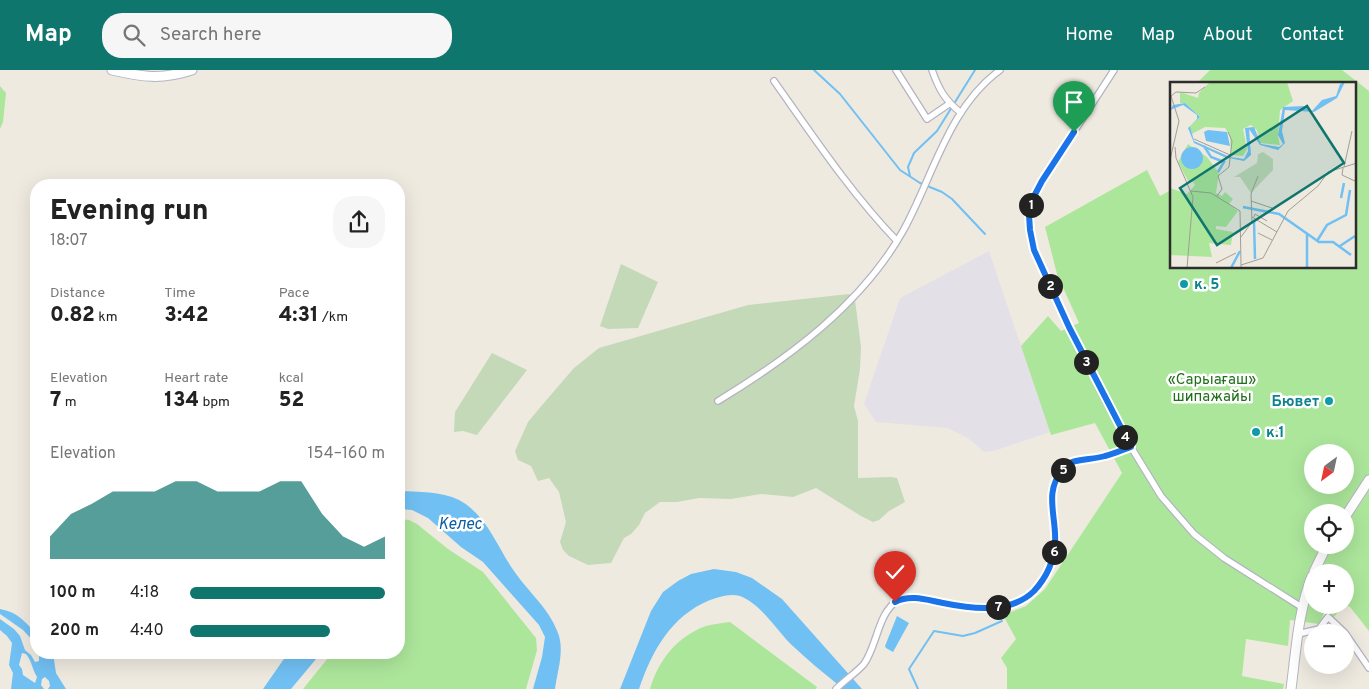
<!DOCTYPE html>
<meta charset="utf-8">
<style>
body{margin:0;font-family:Overpass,sans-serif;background:#f6f6f6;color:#222;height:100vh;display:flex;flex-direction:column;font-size:19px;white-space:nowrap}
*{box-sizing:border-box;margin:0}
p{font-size:16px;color:#767676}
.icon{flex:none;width:28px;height:28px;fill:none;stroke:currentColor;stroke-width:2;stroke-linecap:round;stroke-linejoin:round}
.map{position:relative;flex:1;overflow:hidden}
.side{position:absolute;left:30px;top:109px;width:375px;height:480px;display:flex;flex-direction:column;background:#fff;border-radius:20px;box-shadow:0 5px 20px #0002}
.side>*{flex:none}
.needle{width:32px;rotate:213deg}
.tools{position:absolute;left:1304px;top:374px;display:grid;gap:10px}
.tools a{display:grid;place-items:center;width:50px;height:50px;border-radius:50%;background:#fff;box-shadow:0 5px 20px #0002;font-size:25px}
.pin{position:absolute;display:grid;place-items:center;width:42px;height:42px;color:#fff;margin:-51px -21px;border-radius:50% 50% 50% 0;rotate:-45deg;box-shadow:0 0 5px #0007}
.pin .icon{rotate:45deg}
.km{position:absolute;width:25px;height:25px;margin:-12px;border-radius:50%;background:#222;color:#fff;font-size:14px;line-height:25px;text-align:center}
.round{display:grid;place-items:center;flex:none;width:52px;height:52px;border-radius:20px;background:#f6f6f6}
.overview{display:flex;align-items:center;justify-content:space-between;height:85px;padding:0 20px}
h1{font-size:28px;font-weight:800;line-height:38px}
.stats{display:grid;grid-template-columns:repeat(3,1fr);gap:8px;height:85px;padding:5px 20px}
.stats div{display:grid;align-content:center}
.stats b{font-size:21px;font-weight:800}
.stats small{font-size:14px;font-weight:400}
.stats p{font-size:14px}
.chart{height:140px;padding:10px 20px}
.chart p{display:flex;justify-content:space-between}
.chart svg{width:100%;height:90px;margin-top:5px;fill:#0f766e;opacity:.7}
ul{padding:0 20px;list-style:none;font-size:16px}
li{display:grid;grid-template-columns:80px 60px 1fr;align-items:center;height:38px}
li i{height:12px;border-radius:6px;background:#0f766e}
header{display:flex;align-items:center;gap:30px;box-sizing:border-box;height:70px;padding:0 25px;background:#0f766e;color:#fff}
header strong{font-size:24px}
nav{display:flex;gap:28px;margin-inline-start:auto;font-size:18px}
.search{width:350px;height:45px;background:#f6f6f6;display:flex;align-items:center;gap:12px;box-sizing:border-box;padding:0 18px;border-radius:20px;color:#767676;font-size:19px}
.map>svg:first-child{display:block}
.industrial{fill:#e3e0e8}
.green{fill:#ace69b;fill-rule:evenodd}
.cemetery{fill:#c3d9b7}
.water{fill:#71c0f3;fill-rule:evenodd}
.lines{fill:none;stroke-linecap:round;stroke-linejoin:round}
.stream{stroke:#71c0f3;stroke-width:2}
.street-casing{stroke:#b3b4c1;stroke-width:8}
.secondary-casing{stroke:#b3b4c1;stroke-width:11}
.street{stroke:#fff;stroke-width:5.5}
.secondary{stroke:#fff;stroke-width:9}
.route-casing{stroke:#fff;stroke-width:10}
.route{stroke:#1a73e8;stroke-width:6}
.culture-dot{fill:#0f9aa8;stroke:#fff;stroke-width:2}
.labels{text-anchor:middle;stroke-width:5;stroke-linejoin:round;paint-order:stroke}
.culture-label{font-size:15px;font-weight:bold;fill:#0d838f;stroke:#fff;text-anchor:start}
.park-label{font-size:15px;fill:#206f19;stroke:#fff}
.water-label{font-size:16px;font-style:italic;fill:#0a5ca5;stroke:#fff}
.inset-river{fill:none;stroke:#71c0f3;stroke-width:2.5}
.inset-road{fill:none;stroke:#a19e98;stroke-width:1}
.view{fill:#0f766e;fill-opacity:0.15;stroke:#0f766e;stroke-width:2.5}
.inset-edge{fill:none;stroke:#2d2d2d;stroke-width:2.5}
</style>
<header>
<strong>Map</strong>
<div class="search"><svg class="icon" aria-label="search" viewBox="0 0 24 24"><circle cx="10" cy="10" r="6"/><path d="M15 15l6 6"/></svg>Search here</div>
<nav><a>Home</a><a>Map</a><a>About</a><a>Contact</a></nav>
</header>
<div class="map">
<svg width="1369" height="619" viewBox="0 0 1369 619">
<rect width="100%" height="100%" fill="#efeae0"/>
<path class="industrial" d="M989 181 1050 362 994 381 984 382 969 369 948 358 876 352 864 334 900 228Z"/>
<path class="green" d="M1210 0H1342L1369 21V561L1350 537 1344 535H1345V502H1312V535H1343L1334 547 1325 541 1319 554 1290 550 1288 576 1246 569 1242 606 1284 614 1283 619H1007V598L1001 588 1016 569 1003 545 1026 536 1045 519 1122 403 1095 353 1051 365 1021 276 1048 246 1061 261 1079 253 1057 204 1045 157 1147 100 1160 126 1171 120 1172 198H1355V14H1196ZM1312 382H1345V415H1312ZM1312 442H1345V475H1312Z
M0 16 6 23 3 52 0 59Z
M399 449 409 450 417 454 448 479 483 502 536 568 537 580 526 619H303L332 583 399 582Z
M730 552 817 617 816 619H650C658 591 677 566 706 556 713 554 722 553 730 552Z"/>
<path class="cemetery" d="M621 194 658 212 638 258 608 259 600 256Z
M849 224 855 230 861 277 860 299 854 336 858 351V408L891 407 897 408 905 432 889 441 879 450 873 452 861 446 816 418 793 427 761 424 731 429 699 428 677 432H660L645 443 639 455 631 464 624 468 611 493 588 495 569 486 563 480 560 472 566 452 559 422 549 408 538 411 531 396 518 390 515 381 528 352 543 334 574 298 599 278 748 235Z
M492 283 527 300 477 365 463 361 454 362 455 342Z"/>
<path class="water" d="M399 421C418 422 441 421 459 430 487 445 497 477 514 501 529 523 551 540 559 566 564 583 557 603 555 619H533L542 587 545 567 539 555 483 492 461 477 428 448 412 440 399 439Z
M714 499 736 502 752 508 782 529 862 619H840L836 613C822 602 808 590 795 578 777 562 764 536 740 526 730 523 719 527 710 530 671 546 652 581 639 619H620L651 541 663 522 678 511 691 504Z
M0 539C17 542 25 551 36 564V574L23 560 0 544Z
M897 546 909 553 893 582 886 578 885 576Z
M0 549 14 559 20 566 25 580 31 585 35 592 39 591V583H53L56 603 66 619H48L50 616 49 611 45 607 42 609 41 615 44 619H11L13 603 9 595 12 573 7 566 0 560ZM22 583 26 584C32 591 32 599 37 607L35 613 23 605 22 599 19 595Z
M288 583H321L291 619H263Z"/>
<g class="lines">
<path class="stream" d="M814 0 840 24 900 100 920 113 942 122 952 129 985 164
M910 106 908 97 914 83 937 61 975 0
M918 619 909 599 934 561 963 566 975 563 1002 551"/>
<g class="street-casing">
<path id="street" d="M896 0 927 49 949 34
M932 0C939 20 945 30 961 43
M1114 0 1042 111 1031 132 1029 145 1030 160 1034 180 1069 257 1103 326 1131 377 1161 426 1194 464 1224 488 1303 538
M774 11C813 66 850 122 897 171
M718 331C789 288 862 234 903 161 933 107 948 38 1000 0
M1345 563 1369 598
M1298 564 1319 559 1328 547 1344 562
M836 619C844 611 857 602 864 594 877 576 878 543 897 531 909 525 922 529 934 531 966 537 1005 546 1032 522 1046 510 1055 490 1056 472 1057 445 1042 415 1069 394 1076 389 1097 388 1106 386 1114 384 1122 380 1131 377"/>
</g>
<g class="secondary-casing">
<path id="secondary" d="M112 0C143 7 161 10 192 0
M1345 447 1369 410
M1314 502 1327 475
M1291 619C1296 581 1298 542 1312 506"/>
</g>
<use href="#street" class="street"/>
<use href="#secondary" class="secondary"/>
</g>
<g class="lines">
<g class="route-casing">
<path id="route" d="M895 532C911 524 927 530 943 533 972 539 1011 544 1034 521 1046 508 1054 491 1055 473 1057 448 1043 421 1063 400 1066 397 1069 394 1072 392 1082 389 1095 389 1105 386 1114 384 1122 380 1131 377L1069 257 1034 180 1030 160 1029 145 1031 132 1042 111 1074 62"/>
</g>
<use href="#route" class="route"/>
</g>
<g class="culture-dot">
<circle cx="1184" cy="214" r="5"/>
<circle cx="1329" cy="331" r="5"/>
<circle cx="1256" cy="362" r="5"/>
</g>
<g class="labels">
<g class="culture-label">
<text x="1194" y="219">к. 5</text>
<text x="1319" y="336" text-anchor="end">Бювет</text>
<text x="1266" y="367">к.1</text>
</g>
<g class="park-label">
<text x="1212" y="314">«Сарыағаш»<tspan x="1212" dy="17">шипажайы</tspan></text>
</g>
<g class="water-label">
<text x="460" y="459">Келес</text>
</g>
</g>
<g transform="translate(1170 12)">
<rect width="186" height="186" fill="#efeae0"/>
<path d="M40 0H117L123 19 110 28 108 54 110 63 90 61 87 48 81 43 73 47 77 67 73 74 61 73 60 54 55 46 35 45 22 52 20 44 30 35 15 21H10V10L28 16 29 11ZM18 62 37 75 49 91 46 111 52 114 55 110 63 117 59 122 68 129 56 145 46 144V147L63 150 61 163 39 161 42 175 0 173V106L17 112 25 103 23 100 19 101 8 80Z" fill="#ace69b"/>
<path d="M93 70 103 77V88L81 111 70 95H64L87 81 88 72Z" fill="#c3d9b7"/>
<path d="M175 0 167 16 144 30 115 28 112 49 115 61 108 68 90 63 79 47 81 73 74 79 54 75 24 61 18 46 27 37V33L13 23 0 28 3 23 15 21 30 35 20 44 24 59 60 75 74 77 78 69 75 46 84 45 91 62 109 65 113 62 108 53 113 25 134 24 142 29 152 18 166 14 170 2ZM38 48 57 50 60 64 36 59 34 50ZM11 76a11 11 0 1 1 22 0a11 11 0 1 1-22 0Z" fill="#71c0f3"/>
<path class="inset-river" d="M34 64 41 75 54 80 48 90M171 116 174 101M73 125 109 132 149 160H163L181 173M84 139 85 177M137 152V186M147 159 157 143 176 133 180 108M170 164 185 154M61 186 70 169"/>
<path class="inset-road" d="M0 11 9 39 0 78M0 15 6 10 26 11 35 5M24 57 60 73M5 65 6 76 23 115 17 186M174 85 182 49M173 86 172 93 187 100M21 109 41 111 70 129 71 183M47 114 52 107 48 94 59 85 62 59 58 50M81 119 102 126M82 135 107 150M84 135 85 132 97 139M88 151 102 158M71 155 82 140 81 112 88 94M46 181 66 171M71 186V183L93 176 118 129 148 104 158 90 187 81"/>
<path class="view" d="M137 24 174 81 47 163 10 106Z"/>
<rect width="186" height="186" class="inset-edge"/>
</g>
</svg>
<div class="tools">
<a><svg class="needle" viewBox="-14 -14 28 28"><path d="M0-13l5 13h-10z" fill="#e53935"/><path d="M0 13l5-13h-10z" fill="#767676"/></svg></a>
<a><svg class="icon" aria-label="locate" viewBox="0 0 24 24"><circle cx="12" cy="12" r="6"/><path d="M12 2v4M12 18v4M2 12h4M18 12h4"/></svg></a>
<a>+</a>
<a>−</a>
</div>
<div class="pin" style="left:1074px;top:62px;background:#1e9e55"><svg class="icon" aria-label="arrive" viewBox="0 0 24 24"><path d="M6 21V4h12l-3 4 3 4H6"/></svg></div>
<div class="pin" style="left:895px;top:532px;background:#d93025"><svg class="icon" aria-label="check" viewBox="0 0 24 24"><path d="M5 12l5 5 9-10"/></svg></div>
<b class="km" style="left:1031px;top:135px">1</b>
<b class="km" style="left:1050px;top:216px">2</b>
<b class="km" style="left:1086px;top:292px">3</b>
<b class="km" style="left:1125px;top:367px">4</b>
<b class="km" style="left:1063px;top:400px">5</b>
<b class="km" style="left:1054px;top:482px">6</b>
<b class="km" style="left:998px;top:537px">7</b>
<section class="side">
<div class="overview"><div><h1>Evening run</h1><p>18:07</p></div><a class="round"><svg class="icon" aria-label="share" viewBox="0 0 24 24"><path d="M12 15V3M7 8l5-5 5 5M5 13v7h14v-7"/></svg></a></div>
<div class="stats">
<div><p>Distance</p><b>0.82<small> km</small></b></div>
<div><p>Time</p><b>3:42</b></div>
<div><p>Pace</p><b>4:31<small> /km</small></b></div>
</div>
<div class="stats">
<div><p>Elevation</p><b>7<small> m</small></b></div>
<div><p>Heart rate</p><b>134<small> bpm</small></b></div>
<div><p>kcal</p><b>52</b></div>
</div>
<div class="chart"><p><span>Elevation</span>154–160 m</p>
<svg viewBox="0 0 160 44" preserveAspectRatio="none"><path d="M0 44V33L10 22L20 17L30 11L40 11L50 11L60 6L70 6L80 11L90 11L100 11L110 6L120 6L130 22L140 33L150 38L160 33V44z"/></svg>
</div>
<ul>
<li><b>100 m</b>4:18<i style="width:100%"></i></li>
<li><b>200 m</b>4:40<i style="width:72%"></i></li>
</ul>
</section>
</div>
